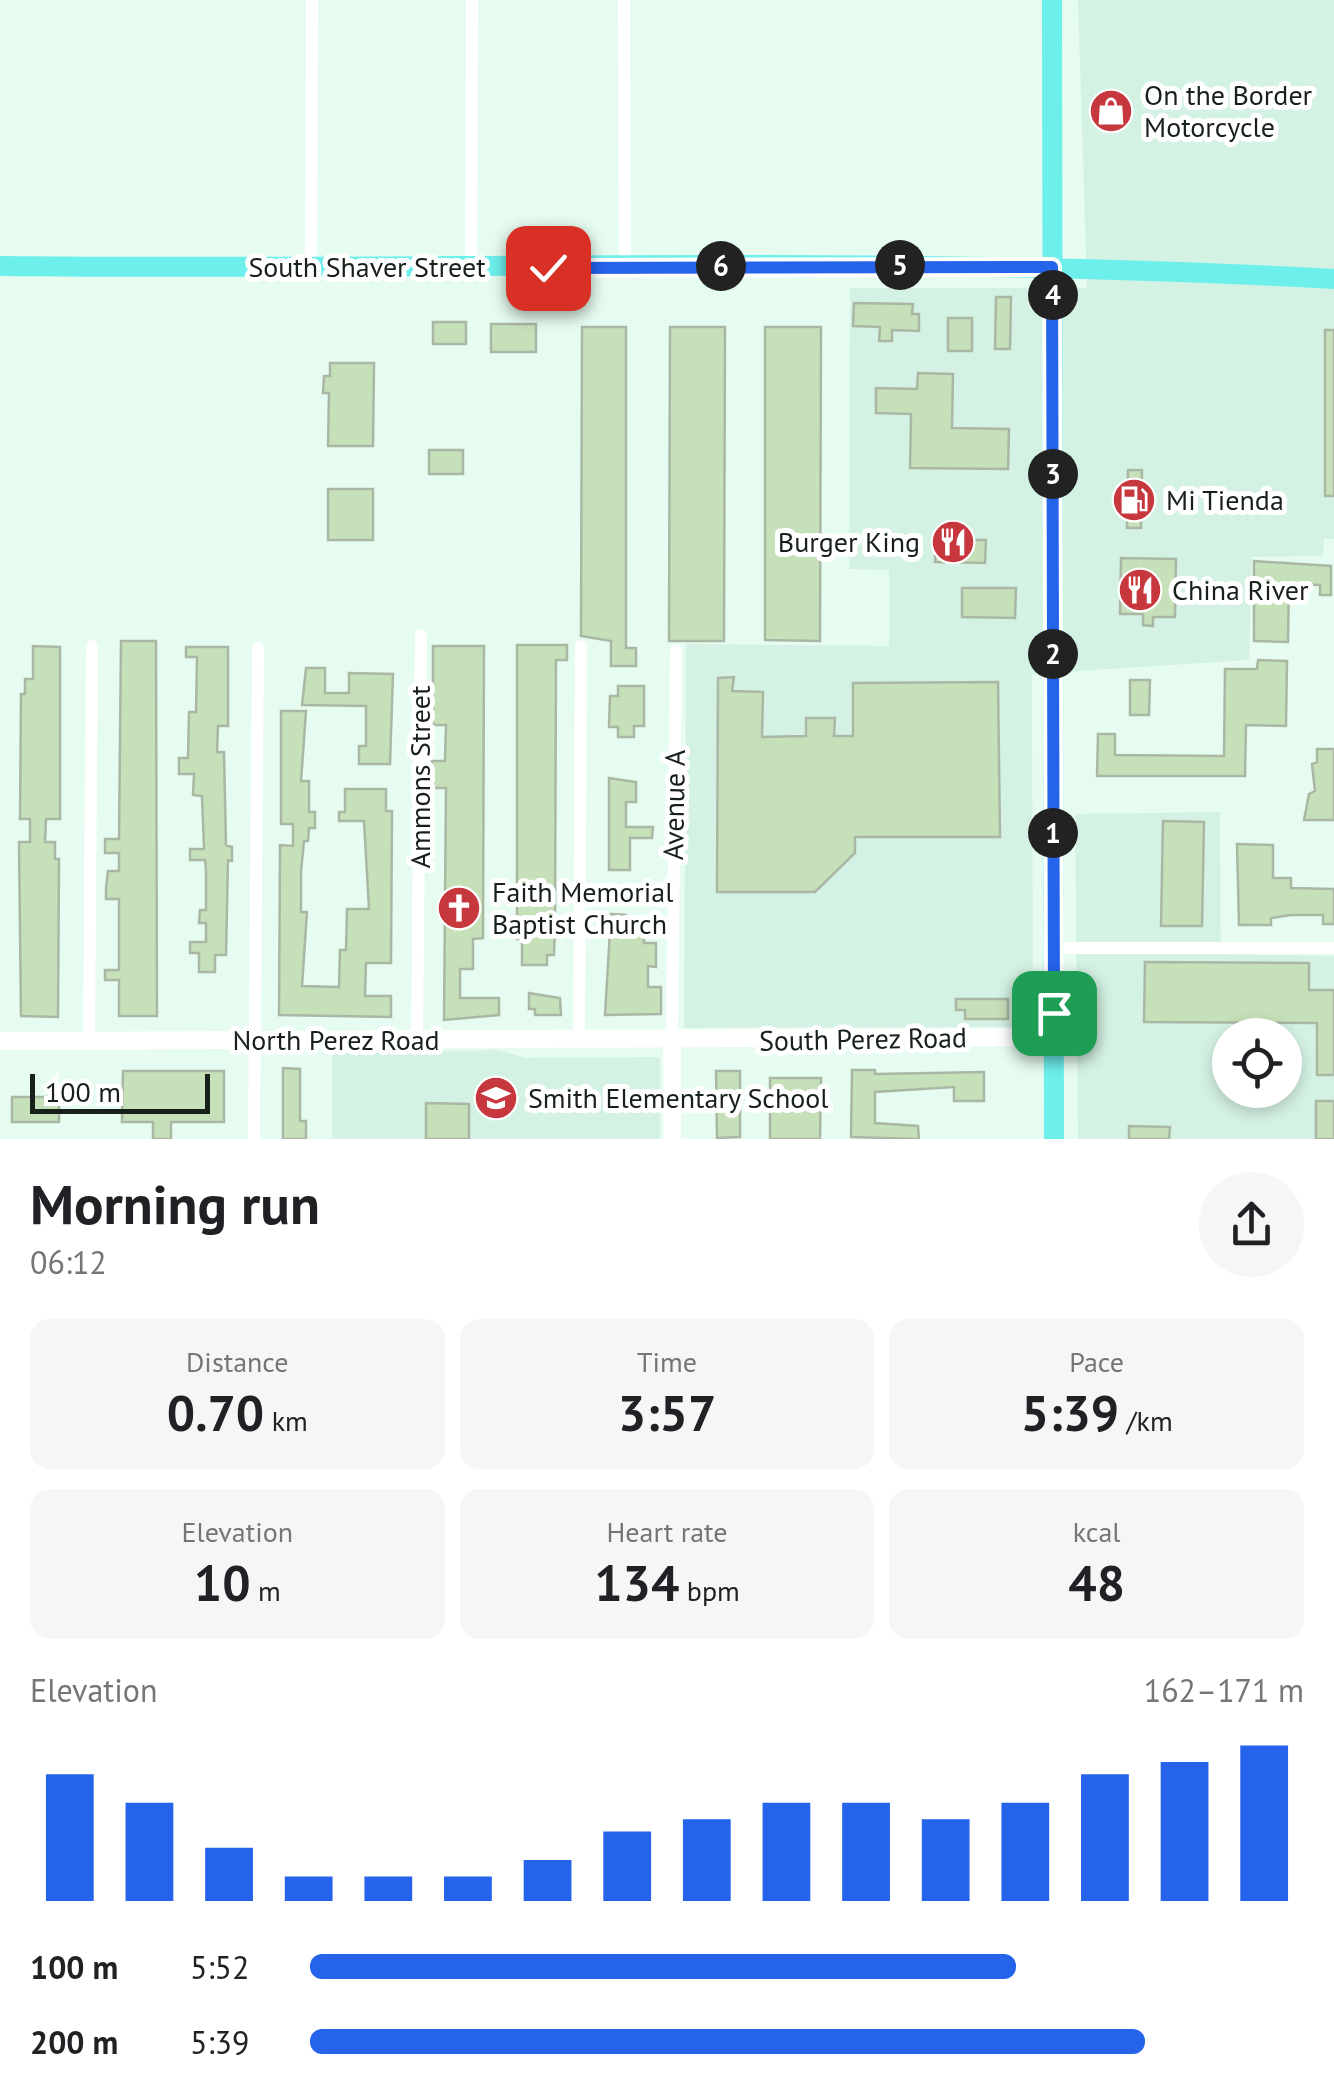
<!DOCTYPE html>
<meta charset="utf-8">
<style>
body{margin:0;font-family:"PT Sans",sans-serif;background:#f6f6f6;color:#202124;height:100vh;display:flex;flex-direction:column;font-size:38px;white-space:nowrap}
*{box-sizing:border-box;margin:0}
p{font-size:32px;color:#757577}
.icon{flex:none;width:55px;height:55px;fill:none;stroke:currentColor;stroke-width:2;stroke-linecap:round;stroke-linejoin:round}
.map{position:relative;height:1139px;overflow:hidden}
.drawer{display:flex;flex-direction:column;background:#fff;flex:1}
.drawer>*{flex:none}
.controls{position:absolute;left:1212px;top:1018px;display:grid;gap:20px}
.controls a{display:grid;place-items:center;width:90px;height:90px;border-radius:50%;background:#fff;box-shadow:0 5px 15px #0003;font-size:50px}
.scale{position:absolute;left:30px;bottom:25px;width:180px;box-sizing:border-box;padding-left:10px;border:5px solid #18201c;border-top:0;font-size:28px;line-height:35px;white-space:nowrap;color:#18201c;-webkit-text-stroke:8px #fff;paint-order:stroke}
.pin{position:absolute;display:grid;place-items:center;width:85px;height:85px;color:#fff;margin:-42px;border-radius:20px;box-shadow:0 5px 15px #0006}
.km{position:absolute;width:50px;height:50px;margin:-25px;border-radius:50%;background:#222;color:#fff;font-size:28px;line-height:50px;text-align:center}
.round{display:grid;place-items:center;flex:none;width:105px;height:105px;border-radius:52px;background:#f6f6f6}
.overview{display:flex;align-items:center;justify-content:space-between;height:170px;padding:0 30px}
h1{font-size:55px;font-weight:800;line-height:75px}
.metrics{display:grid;grid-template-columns:repeat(3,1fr);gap:15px;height:170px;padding:10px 30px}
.metrics div{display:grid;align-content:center;border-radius:20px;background:#f6f6f6;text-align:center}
.metrics b{font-size:50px;font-weight:800}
.metrics small{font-size:28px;font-weight:400}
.metrics p{font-size:28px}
.chart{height:280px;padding:20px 30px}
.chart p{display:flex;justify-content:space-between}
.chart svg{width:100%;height:180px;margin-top:10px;stroke:#2563eb;stroke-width:6}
ul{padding:0 30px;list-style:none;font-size:32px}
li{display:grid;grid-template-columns:160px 120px 1fr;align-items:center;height:75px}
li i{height:25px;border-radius:12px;background:#2563eb}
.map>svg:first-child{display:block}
.built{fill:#d4f2e3;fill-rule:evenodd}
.building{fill:#c6e0b9;stroke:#abb7a5;stroke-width:2.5}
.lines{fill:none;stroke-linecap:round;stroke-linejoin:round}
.street{stroke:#fff;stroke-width:12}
.secondary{stroke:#fff;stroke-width:18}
.primary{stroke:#6defeb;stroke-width:20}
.route-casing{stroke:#fff;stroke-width:20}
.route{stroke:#2563eb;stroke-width:12}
.labels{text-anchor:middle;stroke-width:10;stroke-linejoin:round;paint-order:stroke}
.poi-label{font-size:28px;fill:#18201c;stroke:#fff;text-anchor:start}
.street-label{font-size:28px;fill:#18201c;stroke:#fff}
</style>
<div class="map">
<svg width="1334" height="1139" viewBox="0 0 1334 1139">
<rect width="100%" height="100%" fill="#e6fcf0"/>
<path class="built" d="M1078 0H1334V539H1324L1323 556 1252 557 1249 660 1032 674 1033 1027 684 1028 686 644 889 646V570L849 569 850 288H1087Z
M1220 812 1221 954 1334 956V1139H1078L1075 814ZM1230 1035H1285V1090H1230Z
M497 1050 526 1058 660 1057V1139H332V1053Z"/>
<path class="building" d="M996 297H1011L1010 349H995Z
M854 303 913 304 912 314H919V331L892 330V341H879L880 327 853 326Z
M948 318H972V351H948Z
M433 322H466V344H433Z
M491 324H536V352H491Z
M582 327H626V648H636V666H611V641L581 636Z
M670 327H725L724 641H669Z
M765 327H821L820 641 765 640Z
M1325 330H1334V496H1325Z
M330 363H374L373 446H328L329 393H323L324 376H330Z
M918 373 953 374 952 428 1009 429 1008 469 910 468 911 414 876 413V388L917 389Z
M429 450H463V474H429Z
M1128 470H1142L1141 528H1127Z
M328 489H373V540H328Z
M936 540H986L985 563 935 562Z
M1121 558 1176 559 1175 617H1153V626L1143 625V614H1120Z
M1254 561 1331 566V595H1320V585L1289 584 1288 642 1254 641Z
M962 588H1016L1015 618 962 617Z
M121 641H156L157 1016H119V980H105V970H119V899H106V888L108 871H119V853H105V839H119Z
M517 645H567V660H556L555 922 554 955H547V965H522V939H517Z
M33 646 60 647V819H46L45 842H55V859H59L58 1017 21 1016 19 842H30V819H20L21 694H25V679H33Z
M433 646H484L483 938 473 939V969H460V998H499V1015L444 1020 446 788H433L432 761H445L446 725H433Z
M186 647H228V726H218L217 752H224L226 845 232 847V861L228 860 226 955H215V972H199V953H190V942H206V923H199L200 910H206V871L205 860H190V849H204L202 796 193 795 194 774H179V758H188L189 712H196L197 657H186Z
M1258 660 1287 661 1286 726 1246 725 1245 776H1097L1098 734H1115V755L1224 756 1225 669H1257Z
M306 668H325V693H349V673L393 674 390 764H359V746H366V706L302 705Z
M734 677 732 691 763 692 762 737 806 736V718H835L834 736H853V683L998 682 1000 837H855V853L815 892H717L718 678Z
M1130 680H1150L1149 715H1130Z
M618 686H644V726H634V737H618V727H609L610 696H618Z
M281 711H306L301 781H309V812H315V828H309L308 841H304L301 872V912H307L302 986 339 987 340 950H346L347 909H369L364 821H339V812H345V789H386V811H392L391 963H366L365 996H391V1017L279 1015 280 845 293 846V824H281Z
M1317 749H1334V820H1304L1309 794 1315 791 1312 764 1317 762Z
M609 778 636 782V802H626V827H653L652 838H630V870H609Z
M1163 821 1204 822 1202 926H1161Z
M1237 844 1273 845V878H1291V888L1334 889V924H1323V915H1291L1271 918V925H1239Z
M611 914 626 915V929L644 932V943H656V967L648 966V987H661V1014L605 1015Z
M1145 962 1309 963V990H1334V1075H1317V1023L1144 1022Z
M529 993 560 998 561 1015H535V1009H529Z
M956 999H1008V1019H965V1010H956Z
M283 1068 300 1069V1121H306V1139H283Z
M852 1070H875V1074L984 1072V1101H954V1087L875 1092V1123L918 1126 919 1139 851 1137Z
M123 1071H224V1122H171V1139H153V1122H122Z
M716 1071H740V1137L717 1138Z
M770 1078H821L820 1139H770Z
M12 1097H59V1122H12Z
M1316 1101H1334V1139H1316Z
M426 1103 469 1104V1139H426Z
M1129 1126 1170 1127 1169 1139H1129Z"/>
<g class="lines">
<path class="street" d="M624 0 625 267
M311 266 312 0
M471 268 472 0
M1053 948H1334
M579 1039 581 646
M89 1040 92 646
M417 1040 421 635
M672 1042 676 650
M254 1139 258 648"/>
<path class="secondary" d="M0 1041 1053 1037
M672 1042V1139"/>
<path class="primary" d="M1052 0 1054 1139
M0 266C445 271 890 254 1334 279"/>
</g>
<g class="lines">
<g class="route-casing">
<path id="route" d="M548 268 1052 267 1054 1013"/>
</g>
<use href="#route" class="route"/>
</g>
<defs>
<g id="shop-disc" transform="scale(2.25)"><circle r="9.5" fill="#c7373e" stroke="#fff"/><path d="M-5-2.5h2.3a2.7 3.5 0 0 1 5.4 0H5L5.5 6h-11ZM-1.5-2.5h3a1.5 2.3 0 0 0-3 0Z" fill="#fff"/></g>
<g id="fuel-disc" transform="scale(2.25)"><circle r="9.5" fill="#c7373e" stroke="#fff"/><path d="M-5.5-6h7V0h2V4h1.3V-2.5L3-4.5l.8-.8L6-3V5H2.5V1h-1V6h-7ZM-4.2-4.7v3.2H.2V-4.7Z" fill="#fff"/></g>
<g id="restaurant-disc" transform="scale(2.25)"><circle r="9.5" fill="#c7373e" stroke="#fff"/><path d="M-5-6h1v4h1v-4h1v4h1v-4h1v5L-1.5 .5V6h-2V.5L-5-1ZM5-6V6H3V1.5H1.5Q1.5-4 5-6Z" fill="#fff"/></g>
<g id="church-disc" transform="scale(2.25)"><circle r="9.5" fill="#c7373e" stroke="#fff"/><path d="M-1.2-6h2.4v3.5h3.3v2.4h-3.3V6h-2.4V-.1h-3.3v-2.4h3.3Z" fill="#fff"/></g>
<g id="school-disc" transform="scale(2.25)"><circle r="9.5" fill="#c7373e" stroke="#fff"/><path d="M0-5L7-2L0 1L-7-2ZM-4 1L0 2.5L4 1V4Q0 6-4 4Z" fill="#fff"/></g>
</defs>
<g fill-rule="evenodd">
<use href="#shop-disc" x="1111" y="111"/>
<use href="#fuel-disc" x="1134" y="500"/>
<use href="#restaurant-disc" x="953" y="542"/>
<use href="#restaurant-disc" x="1140" y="590"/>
<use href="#church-disc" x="459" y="908"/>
<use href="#school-disc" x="496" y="1098"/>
</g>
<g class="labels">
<g class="poi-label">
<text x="1144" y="105">On the Border<tspan x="1144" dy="32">Motorcycle</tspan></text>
<text x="1166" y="510">Mi Tienda</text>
<text x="920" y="552" text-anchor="end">Burger King</text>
<text x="1172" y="600">China River</text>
<text x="492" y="902">Faith Memorial<tspan x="492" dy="32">Baptist Church</tspan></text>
<text x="528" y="1108">Smith Elementary School</text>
</g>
<g class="street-label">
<text x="367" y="277">South Shaver Street</text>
<text transform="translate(420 777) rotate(-90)" y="10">Ammons Street</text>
<text transform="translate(674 805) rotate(-89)" y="10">Avenue A</text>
<text transform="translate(863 1039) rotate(-1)" y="10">South Perez Road</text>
<text x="336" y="1050">North Perez Road</text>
</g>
</g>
</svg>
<div class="controls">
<a><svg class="icon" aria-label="locate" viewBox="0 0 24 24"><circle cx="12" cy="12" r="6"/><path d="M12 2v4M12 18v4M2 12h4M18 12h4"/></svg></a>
</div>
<div class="scale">100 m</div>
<div class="pin" style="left:1054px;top:1013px;background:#1e9e55"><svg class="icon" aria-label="arrive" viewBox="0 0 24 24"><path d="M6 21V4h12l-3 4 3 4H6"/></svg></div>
<div class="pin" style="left:548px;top:268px;background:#d93025"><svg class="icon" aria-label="check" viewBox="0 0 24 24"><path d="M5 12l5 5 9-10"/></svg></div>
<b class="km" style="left:1053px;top:833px">1</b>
<b class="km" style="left:1053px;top:654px">2</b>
<b class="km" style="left:1053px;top:474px">3</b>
<b class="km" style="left:1053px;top:295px">4</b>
<b class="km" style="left:900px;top:265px">5</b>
<b class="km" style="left:721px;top:266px">6</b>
</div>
<section class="drawer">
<div class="overview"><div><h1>Morning run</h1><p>06:12</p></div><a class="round"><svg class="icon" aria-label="share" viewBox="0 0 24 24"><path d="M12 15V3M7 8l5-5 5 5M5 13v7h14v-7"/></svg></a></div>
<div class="metrics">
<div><p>Distance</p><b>0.70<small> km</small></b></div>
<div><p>Time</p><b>3:57</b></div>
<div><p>Pace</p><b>5:39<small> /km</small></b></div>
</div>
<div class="metrics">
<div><p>Elevation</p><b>10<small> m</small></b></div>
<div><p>Heart rate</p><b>134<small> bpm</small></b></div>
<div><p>kcal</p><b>48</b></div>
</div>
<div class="chart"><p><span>Elevation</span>162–171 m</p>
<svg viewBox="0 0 160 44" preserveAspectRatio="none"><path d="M5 44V13M15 44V20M25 44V31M35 44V38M45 44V38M55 44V38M65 44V34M75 44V27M85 44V24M95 44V20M105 44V20M115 44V24M125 44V20M135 44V13M145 44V10M155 44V6"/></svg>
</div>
<ul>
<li><b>100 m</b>5:52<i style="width:71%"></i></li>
<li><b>200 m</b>5:39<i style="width:84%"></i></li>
</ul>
</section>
